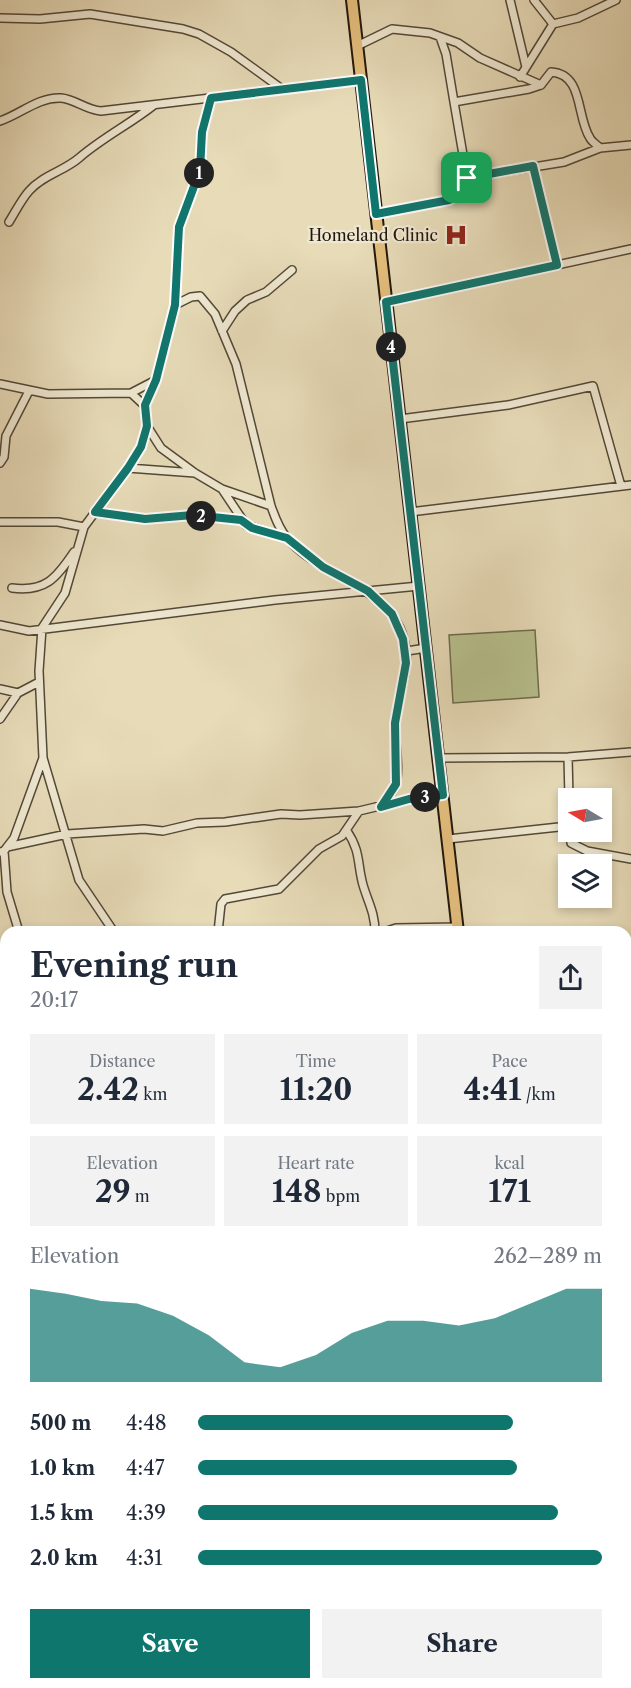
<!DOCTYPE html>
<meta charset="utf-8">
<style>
body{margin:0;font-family:"Libre Caslon Text",serif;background:#f2f2f3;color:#1f2937;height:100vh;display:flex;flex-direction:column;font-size:22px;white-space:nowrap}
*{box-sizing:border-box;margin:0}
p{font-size:20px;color:#747a83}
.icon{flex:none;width:33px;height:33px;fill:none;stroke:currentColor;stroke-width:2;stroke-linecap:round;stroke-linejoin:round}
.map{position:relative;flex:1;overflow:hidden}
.drawer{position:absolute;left:0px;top:926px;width:632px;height:764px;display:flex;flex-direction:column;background:#fff;border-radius:18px 18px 0 0;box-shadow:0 3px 9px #0003}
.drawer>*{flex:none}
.needle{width:39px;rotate:280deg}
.buttons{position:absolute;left:558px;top:788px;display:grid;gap:12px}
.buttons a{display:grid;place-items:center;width:54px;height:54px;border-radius:0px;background:#fff;box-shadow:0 3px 9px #0003;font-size:30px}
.pin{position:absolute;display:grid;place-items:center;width:51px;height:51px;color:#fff;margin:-26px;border-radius:12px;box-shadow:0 3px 9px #0006}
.km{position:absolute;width:30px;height:30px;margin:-15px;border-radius:50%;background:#222;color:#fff;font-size:16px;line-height:30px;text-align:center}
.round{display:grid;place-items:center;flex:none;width:63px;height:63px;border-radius:0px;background:#f2f2f3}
.head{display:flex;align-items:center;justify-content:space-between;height:102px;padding:0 30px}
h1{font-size:33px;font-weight:700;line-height:45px}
.figures{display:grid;grid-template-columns:repeat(3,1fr);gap:9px;height:102px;padding:6px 30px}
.figures div{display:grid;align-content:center;border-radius:0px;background:#f2f2f3;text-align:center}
.figures b{font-size:30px;font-weight:700}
.figures small{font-size:16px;font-weight:400}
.figures p{font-size:16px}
.chart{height:168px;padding:12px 30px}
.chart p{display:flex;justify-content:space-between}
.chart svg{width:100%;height:108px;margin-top:6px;fill:#0f766e;opacity:.7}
.cta{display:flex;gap:12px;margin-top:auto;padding:12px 30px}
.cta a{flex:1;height:69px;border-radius:0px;background:#0f766e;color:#fff;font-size:24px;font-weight:700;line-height:69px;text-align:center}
.cta a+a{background:#f2f2f3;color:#1f2937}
ul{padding:0 30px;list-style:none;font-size:20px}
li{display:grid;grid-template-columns:96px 72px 1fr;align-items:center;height:45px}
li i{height:15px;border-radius:8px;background:#0f766e}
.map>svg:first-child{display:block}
.green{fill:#b7c08e;stroke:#6c6c4d;stroke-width:1.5}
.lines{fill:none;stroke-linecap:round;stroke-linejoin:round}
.street-casing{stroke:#534837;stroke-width:10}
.primary-casing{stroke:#22170c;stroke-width:14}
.street{stroke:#efe8d1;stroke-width:7}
.primary{stroke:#e4be7c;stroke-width:10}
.route-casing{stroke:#fff;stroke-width:12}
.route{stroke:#0f766e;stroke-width:8}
.labels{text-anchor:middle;stroke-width:4.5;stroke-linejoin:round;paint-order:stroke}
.poi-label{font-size:16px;fill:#22170c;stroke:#efe8d1;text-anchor:end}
</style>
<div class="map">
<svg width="631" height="1688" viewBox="0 0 631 1688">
<rect width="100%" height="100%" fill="#e7dbb8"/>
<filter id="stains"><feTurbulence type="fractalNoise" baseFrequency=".00333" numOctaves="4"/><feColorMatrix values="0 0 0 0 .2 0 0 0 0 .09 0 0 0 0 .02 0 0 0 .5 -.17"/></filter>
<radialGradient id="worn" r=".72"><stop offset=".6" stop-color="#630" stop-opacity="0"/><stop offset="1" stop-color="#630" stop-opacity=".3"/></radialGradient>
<path class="green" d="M535 630 539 697 453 703 449 635Z"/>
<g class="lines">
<g class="street-casing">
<path id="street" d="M510 0 526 67
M534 0 553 24
M0 18 40 19 90 14 183 29 199 34 231 52 282 89
M440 37 446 54 454 102
M357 46 392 29 430 33 458 43 480 58 541 85
M520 77 553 24 578 18 616 0
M211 98 202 132 200 170 179 227 175 305 156 380 145 406 147 426 161 448 195 473 222 489 246 525 287 538
M0 121C21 114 38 97 61 98 75 99 86 110 101 111L361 80
M533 166 557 265
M467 178 454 102 529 89 541 85 551 72C584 74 576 117 590 138 592 142 597 145 600 148
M376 214 449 200 461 193 467 178 564 162 600 148 631 145
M9 222C16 211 21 200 29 191 43 175 64 171 79 158 102 138 130 124 154 105
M386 302 631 249
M175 305 191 297 200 296 215 314 236 364 271 506C275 517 279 529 287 538 322 580 401 587 406 652 408 673 398 698 396 720 393 740 401 764 396 784 394 792 385 801 381 807
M222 331 235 311 247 300 266 292 292 270
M0 384 48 394 131 393 145 406
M131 393 156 380
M400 419 508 405 593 386 621 486
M0 463 4 457 6 436 29 391
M128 468 195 473
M222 489 271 506
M95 512 145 519 193 515 241 520
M410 512 631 485
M0 522H58L84 527
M12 588C45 592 56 579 74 552
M0 625 29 631 275 600 419 586
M407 651 426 648
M0 689 18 693
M0 719 18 693 39 682
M568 757 569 798
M43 758 79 880 114 932
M438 758 568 757 631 752
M347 831C361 852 357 863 363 885 368 902 375 913 375 932
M570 831 571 843 587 851 631 859
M448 839 568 826
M7 847 67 834 144 829 163 831 197 823 225 822 281 814 300 815 359 811 409 799 443 795
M4 851 7 892 19 932
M0 852 4 851 14 838 43 758 39 671 42 628 65 593 84 527 128 468 141 447 147 426
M218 932 221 904 225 899 279 889 319 849 342 836 359 811
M384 932 396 928 458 927
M0 982 6 981
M626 1015 631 1011
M0 1256 6 1258
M0 1334 6 1324
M0 1351 6 1348
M0 1410 6 1423
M626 1439 631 1438
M0 1455H6
M626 1573 631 1572
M0 1580 6 1581
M626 1641 631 1640
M246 1683 247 1688
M28 1688 33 1683
M120 1688V1683
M220 1688 223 1683
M513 1688 514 1683"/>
</g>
<g class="primary-casing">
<path id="primary" d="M352 0 458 932
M544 1683 545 1688"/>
</g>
<use href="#street" class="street"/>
<use href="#primary" class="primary"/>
</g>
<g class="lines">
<g class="route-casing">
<path id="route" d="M361 80 376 214 449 200 461 193 467 178 533 166 557 265 386 302 443 795 409 799 381 807 396 784 395 723 406 663 403 639 392 614 368 591 323 567 287 538 252 528 241 520 193 515 145 519 95 512 128 468 141 447 147 426 145 405 156 380 175 305 179 227 200 170 202 132 211 98Z"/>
</g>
<use href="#route" class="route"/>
</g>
<defs>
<g id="hospital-bare" transform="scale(1.8)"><path d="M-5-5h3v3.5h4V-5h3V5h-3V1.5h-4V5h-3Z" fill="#8f2418" stroke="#efe8d1" stroke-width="2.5" paint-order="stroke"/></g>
</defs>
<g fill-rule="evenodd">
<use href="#hospital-bare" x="456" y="235"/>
</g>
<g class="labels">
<g class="poi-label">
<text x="438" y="241">Homeland Clinic</text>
</g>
</g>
<rect width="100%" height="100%" filter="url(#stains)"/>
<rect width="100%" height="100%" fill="url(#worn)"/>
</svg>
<div class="buttons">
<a><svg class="needle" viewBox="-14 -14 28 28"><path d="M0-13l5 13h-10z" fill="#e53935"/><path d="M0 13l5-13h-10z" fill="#747a83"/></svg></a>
<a><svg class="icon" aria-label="layers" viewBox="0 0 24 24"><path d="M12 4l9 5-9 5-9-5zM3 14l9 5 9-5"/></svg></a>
</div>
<div class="pin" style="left:467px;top:178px;background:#1e9e55"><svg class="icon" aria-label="arrive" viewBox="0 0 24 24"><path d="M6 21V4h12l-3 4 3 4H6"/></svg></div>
<b class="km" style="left:199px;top:173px">1</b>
<b class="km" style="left:201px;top:516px">2</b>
<b class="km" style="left:425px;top:797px">3</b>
<b class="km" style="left:391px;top:347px">4</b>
<section class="drawer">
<div class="head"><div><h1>Evening run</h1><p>20:17</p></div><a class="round"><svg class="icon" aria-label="share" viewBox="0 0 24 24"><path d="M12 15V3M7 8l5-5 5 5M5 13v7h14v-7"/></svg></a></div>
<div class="figures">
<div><p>Distance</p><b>2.42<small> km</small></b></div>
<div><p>Time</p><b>11:20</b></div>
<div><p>Pace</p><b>4:41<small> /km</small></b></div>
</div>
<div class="figures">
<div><p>Elevation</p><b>29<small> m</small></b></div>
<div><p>Heart rate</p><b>148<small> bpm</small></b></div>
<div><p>kcal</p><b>171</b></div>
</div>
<div class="chart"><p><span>Elevation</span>262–289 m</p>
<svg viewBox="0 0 160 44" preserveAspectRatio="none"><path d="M0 44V6L10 8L20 11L30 12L40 17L50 25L60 36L70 38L80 33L90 24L100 19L110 19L120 21L130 18L140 12L150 6L160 6V44z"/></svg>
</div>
<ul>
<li><b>500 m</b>4:48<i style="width:78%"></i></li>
<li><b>1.0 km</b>4:47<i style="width:79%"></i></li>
<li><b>1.5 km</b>4:39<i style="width:89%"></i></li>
<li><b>2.0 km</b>4:31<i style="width:100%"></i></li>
</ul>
<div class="cta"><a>Save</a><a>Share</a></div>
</section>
</div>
